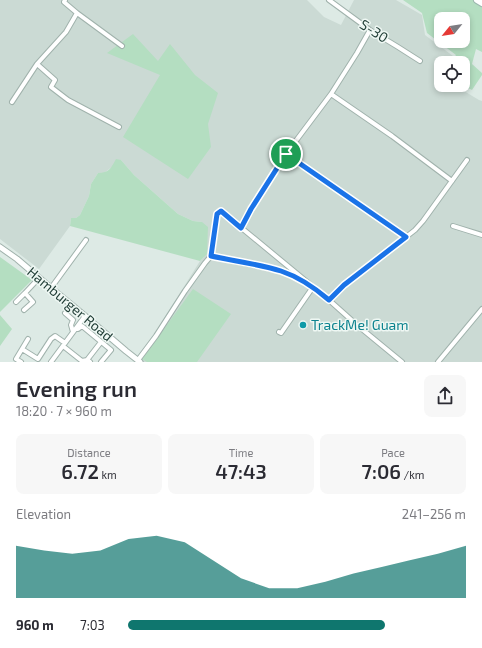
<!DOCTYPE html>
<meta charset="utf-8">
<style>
body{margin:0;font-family:"Exo 2",sans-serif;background:#f7f7f7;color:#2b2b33;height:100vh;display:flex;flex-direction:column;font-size:15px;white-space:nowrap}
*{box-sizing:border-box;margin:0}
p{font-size:13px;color:#7c7c81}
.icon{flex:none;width:22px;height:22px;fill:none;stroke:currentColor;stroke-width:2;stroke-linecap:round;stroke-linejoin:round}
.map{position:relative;height:362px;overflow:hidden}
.sheet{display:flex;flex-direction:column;background:#fff;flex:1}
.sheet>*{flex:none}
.needle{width:26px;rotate:240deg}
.fabs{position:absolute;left:434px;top:12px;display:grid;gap:8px}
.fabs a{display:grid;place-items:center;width:36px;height:36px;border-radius:8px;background:#fff;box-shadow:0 2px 6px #0003;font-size:20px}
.pin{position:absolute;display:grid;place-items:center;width:34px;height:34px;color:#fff;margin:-17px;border:2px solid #fff;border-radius:50%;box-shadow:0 1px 4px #0007}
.round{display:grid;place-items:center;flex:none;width:42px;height:42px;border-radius:8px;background:#f7f7f7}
.head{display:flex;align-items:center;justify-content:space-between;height:68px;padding:0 16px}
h1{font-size:22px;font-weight:600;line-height:30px}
.stats{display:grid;grid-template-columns:repeat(3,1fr);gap:6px;height:68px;padding:4px 16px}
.stats div{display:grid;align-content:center;border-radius:8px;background:#f7f7f7;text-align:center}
.stats b{font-size:20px;font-weight:600}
.stats small{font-size:11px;font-weight:400}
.stats p{font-size:11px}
.chart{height:112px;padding:8px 16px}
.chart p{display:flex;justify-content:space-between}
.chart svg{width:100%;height:72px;margin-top:4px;fill:#0f766e;opacity:.7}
ul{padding:0 16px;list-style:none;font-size:13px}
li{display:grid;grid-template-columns:64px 48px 1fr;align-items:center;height:30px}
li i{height:10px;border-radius:5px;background:#0f766e}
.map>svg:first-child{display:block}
.built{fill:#cbdad4}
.green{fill:#b4dec1;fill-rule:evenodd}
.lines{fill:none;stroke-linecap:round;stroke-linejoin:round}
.minor-casing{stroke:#a0b2ac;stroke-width:6}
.tertiary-casing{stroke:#a0b2ac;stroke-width:7}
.secondary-casing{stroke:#9cb7ae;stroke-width:8}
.minor{stroke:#fff;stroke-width:4}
.tertiary{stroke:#fff;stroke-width:5}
.secondary{stroke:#fff;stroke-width:6}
.route-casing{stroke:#fff;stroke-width:8}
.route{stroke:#1a73e8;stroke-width:5}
.culture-dot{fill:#0f9aa8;stroke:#eef7f3;stroke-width:1.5}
.labels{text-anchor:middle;stroke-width:3;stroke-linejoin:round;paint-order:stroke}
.street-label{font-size:14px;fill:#1e3b34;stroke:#eef7f3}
.culture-label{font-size:14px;fill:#0d838f;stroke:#eef7f3;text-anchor:start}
</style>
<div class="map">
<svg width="482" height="362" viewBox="0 0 482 362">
<rect width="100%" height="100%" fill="#ddeae5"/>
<path class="built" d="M0 0H307L324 17 341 25 354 0H396L422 15 425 35 453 56 449 63H441V75L440 77H441V85H454L479 100 482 101V362H140L138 360 200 261 204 257 202 222 193 221 178 214 134 175 121 160 104 173H98L91 184 89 196 80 215 76 218H71L70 226 39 269 0 239Z"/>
<path class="green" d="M403 0H476L482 5V52L476 49 472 64 482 73V75L472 90 462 85H463V63H451L456 55 427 33 422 13ZM441 19H463V41H441Z
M133 34 158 61 170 44 195 75 218 93 208 124 211 147 188 179 123 137 160 75 107 53Z
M116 159 121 160 134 175 178 214 193 221 202 222 208 227 207 254 200 261 70 226 71 218H76L80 215 89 196 91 184 98 173C109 173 111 168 116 159Z
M0 257 32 280 0 312Z
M193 289 231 314 197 362H147L142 359Z
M0 315 12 329 0 346Z"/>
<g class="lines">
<g class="minor-casing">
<path id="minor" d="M329 0 370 30 398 47 420 61
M77 13 122 46
M37 64 55 80 51 87 68 100 119 127
M331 94 392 136 452 181
M12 102 37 64 66 32 77 13 64 2 65 0
M286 154 406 237
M453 226 482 235
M241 228 251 209 286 154 331 94 357 53 370 30
M211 256 282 271 301 280
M51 288 86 240
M329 300 344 285 415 230 423 221 467 160
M16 302 25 293
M24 310 33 302 25 293 39 278
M65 313 73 320 71 325 73 332
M75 329H78L82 326 111 350 101 362
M279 332 281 333 313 287H312
M63 346 82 361 87 360
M22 349 28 339
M138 360 156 336 185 291 205 263 211 256 217 215 221 211 329 300 357 325 402 362
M21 362 16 359 22 349 38 359 51 339 55 336 65 343
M51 362 85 316
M90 362 87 360 101 342
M438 362 482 309"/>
</g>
<g class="tertiary-casing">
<path id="tertiary" d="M0 247 17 259 51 288 85 316 126 351 140 362"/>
</g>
<g class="secondary-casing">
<path id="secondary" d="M477 0 482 3"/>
</g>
<use href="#minor" class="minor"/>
<use href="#tertiary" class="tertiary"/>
<use href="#secondary" class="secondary"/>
</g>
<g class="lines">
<g class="route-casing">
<path id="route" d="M286 154 406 237 344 285 329 300C315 288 299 277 281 271 259 264 234 261 211 256L217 214 221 211 241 228 251 209Z"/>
</g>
<use href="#route" class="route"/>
</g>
<circle class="culture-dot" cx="303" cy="325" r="4"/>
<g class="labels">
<g class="street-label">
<text transform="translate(374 31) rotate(33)" y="5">S-30</text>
<text transform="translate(70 304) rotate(40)" y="5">Hamburger Road</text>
</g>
<g class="culture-label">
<text x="311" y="330">TrackMe! Guam</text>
</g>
</g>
</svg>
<div class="fabs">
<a><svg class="needle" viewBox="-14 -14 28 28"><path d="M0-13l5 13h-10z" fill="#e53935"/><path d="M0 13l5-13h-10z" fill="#7c7c81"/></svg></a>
<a><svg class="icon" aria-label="locate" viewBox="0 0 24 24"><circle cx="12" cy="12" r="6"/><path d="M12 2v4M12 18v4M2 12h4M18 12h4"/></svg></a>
</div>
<div class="pin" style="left:286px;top:154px;background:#1e9e55"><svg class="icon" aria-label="arrive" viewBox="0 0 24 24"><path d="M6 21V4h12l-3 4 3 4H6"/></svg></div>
</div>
<section class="sheet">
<div class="head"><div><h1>Evening run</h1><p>18:20 · 7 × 960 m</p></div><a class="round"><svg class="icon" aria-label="share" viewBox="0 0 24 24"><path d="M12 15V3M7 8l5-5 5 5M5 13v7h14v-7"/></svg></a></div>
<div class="stats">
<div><p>Distance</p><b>6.72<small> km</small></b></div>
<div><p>Time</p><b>47:43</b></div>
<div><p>Pace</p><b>7:06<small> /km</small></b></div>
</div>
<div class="chart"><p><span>Elevation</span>241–256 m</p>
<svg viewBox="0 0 160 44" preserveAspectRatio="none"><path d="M0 44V12L10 15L20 17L30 15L40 8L50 6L60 10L70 21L80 32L90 38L100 38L110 34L120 29L130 25L140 21L150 17L160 12V44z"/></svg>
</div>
<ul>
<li><b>960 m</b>7:03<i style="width:76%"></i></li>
</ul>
</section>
